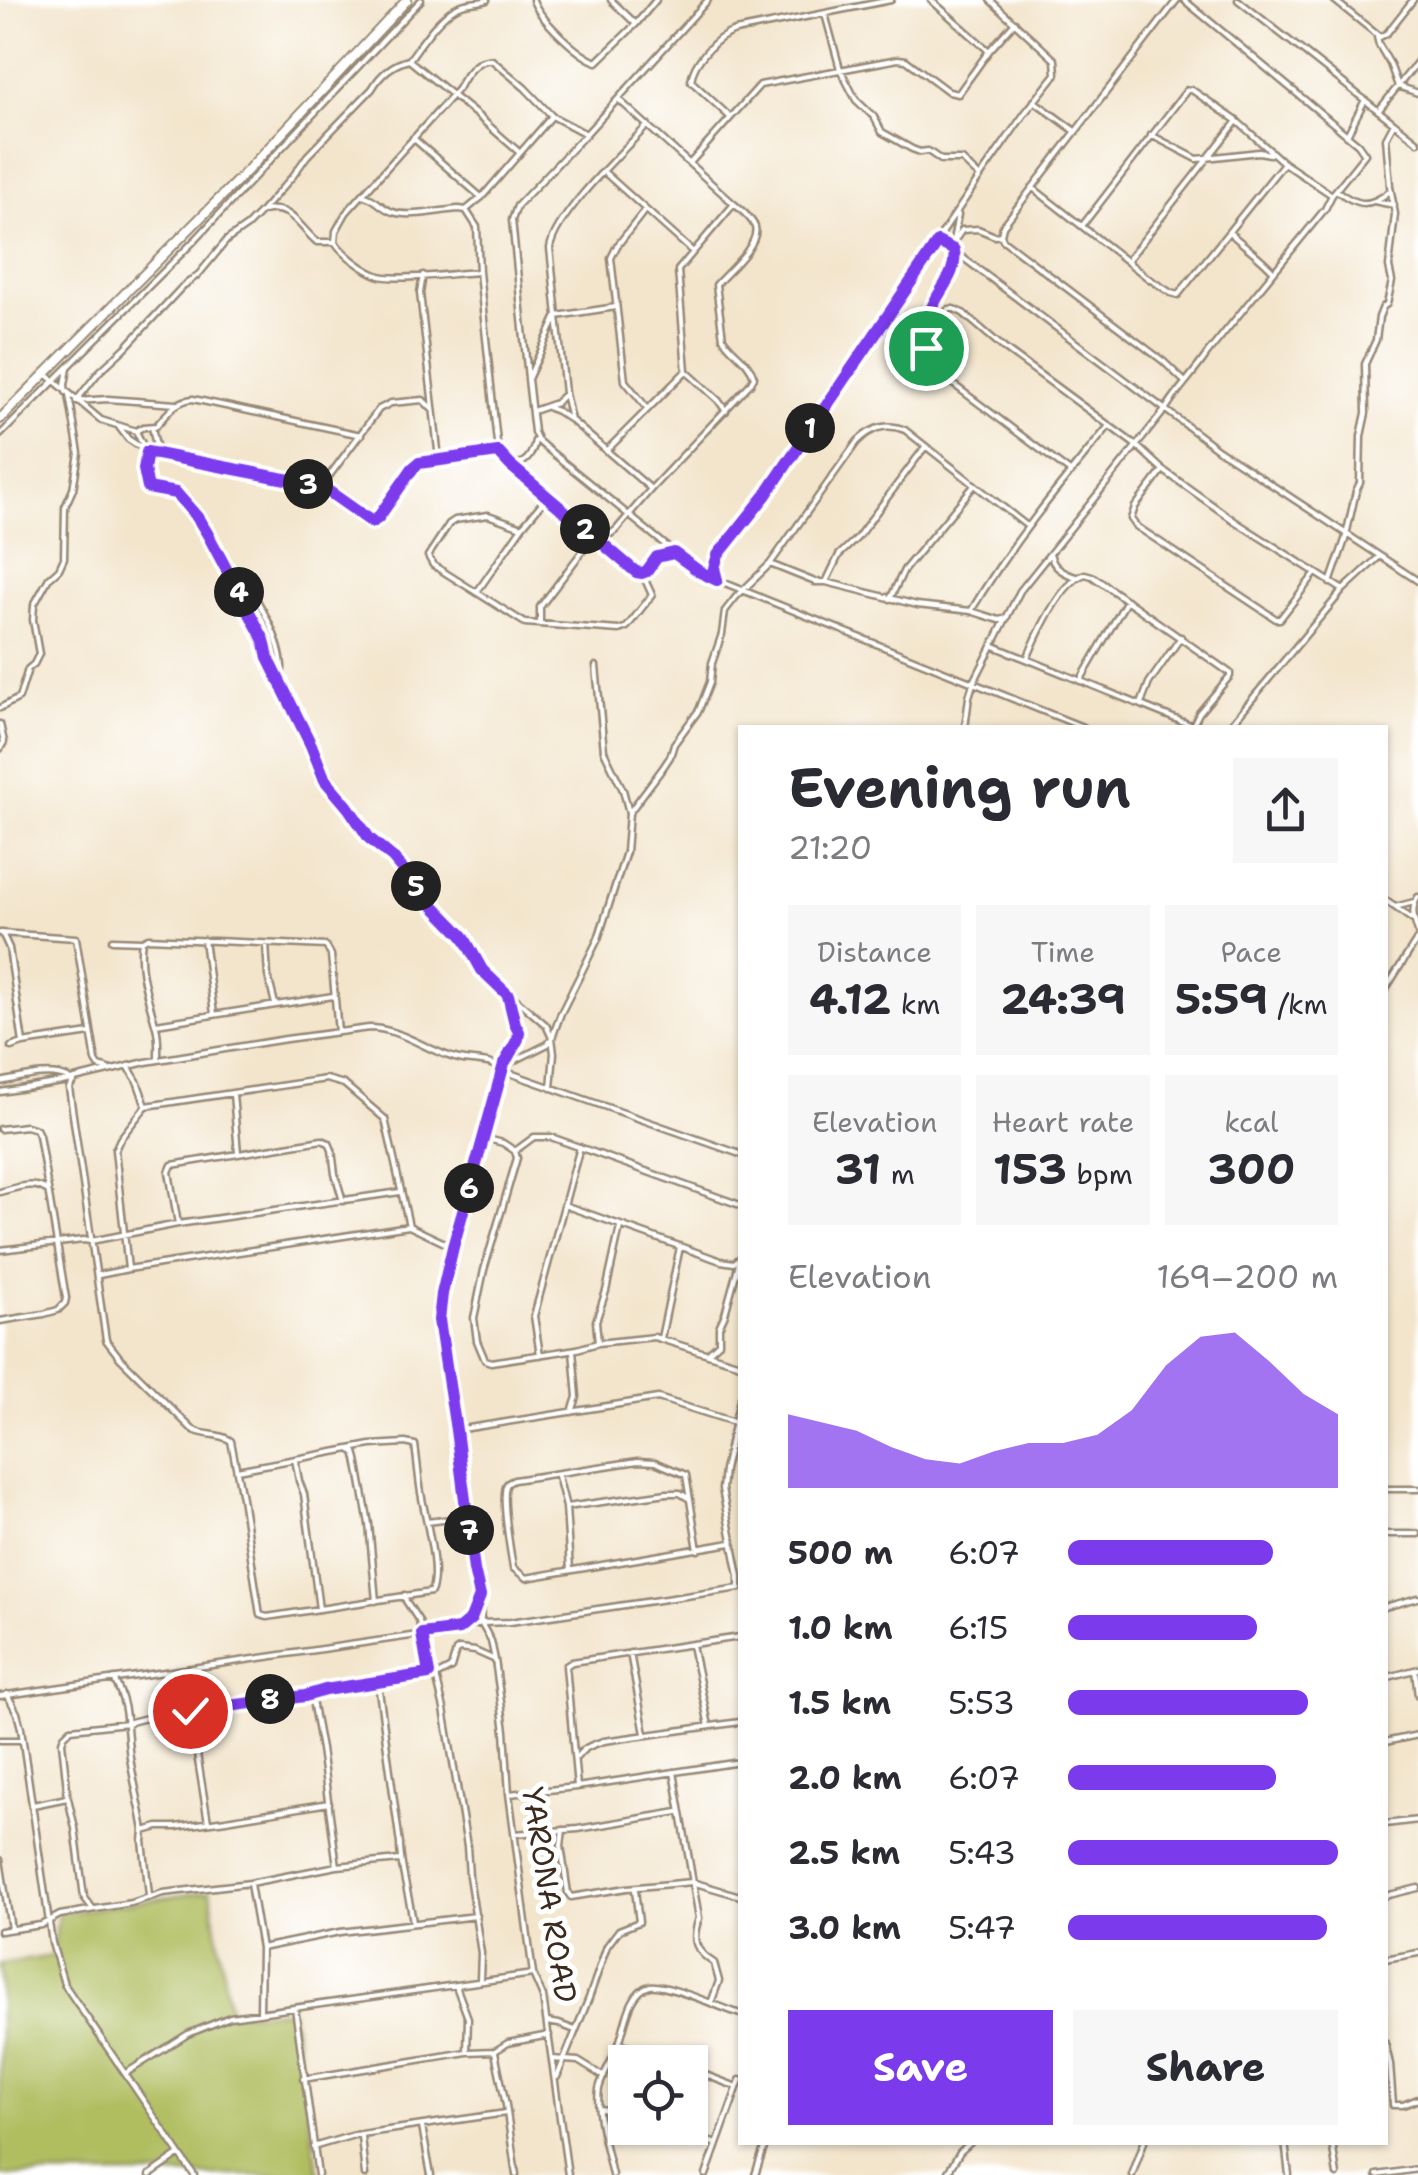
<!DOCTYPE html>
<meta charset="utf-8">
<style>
body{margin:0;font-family:"Shantell Sans",sans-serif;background:#f7f7f7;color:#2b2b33;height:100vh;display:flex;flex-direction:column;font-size:38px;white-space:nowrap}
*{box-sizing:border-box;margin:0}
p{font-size:32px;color:#7c7c81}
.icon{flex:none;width:55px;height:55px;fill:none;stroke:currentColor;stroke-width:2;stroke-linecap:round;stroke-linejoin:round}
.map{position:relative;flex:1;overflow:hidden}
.side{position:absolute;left:738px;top:725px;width:650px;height:1420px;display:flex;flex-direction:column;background:#fff;border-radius:0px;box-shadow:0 2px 8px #0004}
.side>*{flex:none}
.fabs{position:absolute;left:608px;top:2045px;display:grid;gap:20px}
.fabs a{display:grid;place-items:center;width:100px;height:100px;border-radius:0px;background:#fff;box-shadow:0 2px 8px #0004;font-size:50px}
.pin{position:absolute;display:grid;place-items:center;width:85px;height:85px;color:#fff;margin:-42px;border:5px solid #fff;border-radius:50%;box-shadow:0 2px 10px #0007}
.km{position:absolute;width:50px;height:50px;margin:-25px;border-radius:50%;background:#222;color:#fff;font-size:28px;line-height:50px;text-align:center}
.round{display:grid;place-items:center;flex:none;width:105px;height:105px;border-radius:0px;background:#f7f7f7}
.summary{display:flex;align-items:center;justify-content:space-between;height:170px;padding:0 50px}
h1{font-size:55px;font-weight:700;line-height:75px}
.figures{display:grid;grid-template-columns:repeat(3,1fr);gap:15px;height:170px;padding:10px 50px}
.figures div{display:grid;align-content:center;border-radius:0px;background:#f7f7f7;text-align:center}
.figures b{font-size:42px;font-weight:700}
.figures small{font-size:28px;font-weight:400}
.figures p{font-size:28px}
.chart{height:280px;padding:20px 50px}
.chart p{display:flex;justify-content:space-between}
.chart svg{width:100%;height:180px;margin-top:10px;fill:#7c3aed;opacity:.7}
.primary-button{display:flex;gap:20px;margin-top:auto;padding:20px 50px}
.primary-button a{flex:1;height:115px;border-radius:0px;background:#7c3aed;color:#fff;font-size:40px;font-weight:700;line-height:115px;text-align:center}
.primary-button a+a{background:#f7f7f7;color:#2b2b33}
ul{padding:0 50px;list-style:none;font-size:32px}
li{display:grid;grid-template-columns:160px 120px 1fr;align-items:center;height:75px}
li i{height:25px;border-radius:12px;background:#7c3aed}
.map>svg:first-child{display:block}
.green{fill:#b0be61;stroke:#767440;stroke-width:2.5}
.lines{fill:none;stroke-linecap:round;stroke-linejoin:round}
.minor-casing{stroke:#978875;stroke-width:9}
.trunk-casing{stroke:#978875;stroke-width:12}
.minor{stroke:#fff;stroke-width:4}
.trunk{stroke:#fff;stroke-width:8}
.route-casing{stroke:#fff;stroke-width:20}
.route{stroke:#7c3aed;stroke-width:12}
.labels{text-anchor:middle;stroke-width:10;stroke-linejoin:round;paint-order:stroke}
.street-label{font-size:30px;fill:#3b2a1e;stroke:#fff}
</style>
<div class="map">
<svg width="1418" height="2175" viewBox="0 0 1418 2175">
<rect width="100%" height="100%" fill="#fff"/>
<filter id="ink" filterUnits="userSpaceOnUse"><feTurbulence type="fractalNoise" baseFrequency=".01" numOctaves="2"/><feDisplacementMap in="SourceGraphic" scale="20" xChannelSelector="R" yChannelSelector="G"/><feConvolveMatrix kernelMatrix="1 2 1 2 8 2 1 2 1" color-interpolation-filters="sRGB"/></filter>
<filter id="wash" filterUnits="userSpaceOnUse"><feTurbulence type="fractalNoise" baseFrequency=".0048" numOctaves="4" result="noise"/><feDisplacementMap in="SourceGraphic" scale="40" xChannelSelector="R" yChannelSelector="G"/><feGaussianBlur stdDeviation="2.25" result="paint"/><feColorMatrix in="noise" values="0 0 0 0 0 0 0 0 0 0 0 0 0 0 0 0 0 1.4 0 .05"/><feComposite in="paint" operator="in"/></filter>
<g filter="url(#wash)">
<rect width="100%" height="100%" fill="#f3e5cc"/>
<path class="green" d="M210 1891 230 2013 291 2011 319 2175H0V1964L53 1956 58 1914Z"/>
</g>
<g filter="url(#ink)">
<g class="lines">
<g class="minor-casing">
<path id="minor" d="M533 0C539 18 578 56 597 62L636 24 656 0
M611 0 636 24
M931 0 989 51
M1177 0 1003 226 1001 235 1003 240 1163 361 1184 381
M1238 0 1418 142
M1334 0 1380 37 1387 33 1413 0
M825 14 840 69 856 100 874 117 882 132 912 149 920 152 928 151 941 160H962L980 177
M1377 37 1379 45 1390 64 1398 86 1418 93
M409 60C420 45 443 10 462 5 470 2 479 3 487 0
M1034 101 1075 131
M1379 110 1418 61
M730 117 691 81C693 62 716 37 735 31L891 0
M648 125C623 151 555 215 550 248L565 393 571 420 651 489
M1151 135 1197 159 1259 152 1270 154
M1347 135 1365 100
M413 138 481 197
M690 163 760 85 898 59 906 60 949 92 958 94 989 51 1015 22
M604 172 692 251
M1033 188 1148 278 1171 293 1178 295 1284 163
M1336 190C1356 205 1367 209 1389 192
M365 196C377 199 382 209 393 212 409 218 441 210 459 209L466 210 482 197 552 116
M1374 201 1394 205
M466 210 477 227 479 272 498 452 510 465 636 571 642 573 652 595 627 627 619 630 525 623 433 565 428 556 449 524 455 520 488 515 522 527
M645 210 617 246 611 258 625 381 647 408
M264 211C291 204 298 226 317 242H335C344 255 365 271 380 276 400 281 456 273 479 272
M1082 226 1187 90H1192L1237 121 1284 163 1332 195
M1229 232C1244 246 1260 256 1274 272
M938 241 954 251 1219 450 1418 581
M335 242 336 231 346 213 458 89C464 76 476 58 492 60L525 88 552 116 586 134
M944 245 953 243 962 230 978 229 995 236 1001 235
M1127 261 1237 121
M423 275 420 293 439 459
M616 307 557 316 528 379 534 432 538 441 545 447 700 573 1085 728
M928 328 929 317 933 306 952 275 955 258 952 246 958 215
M45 373 101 420 136 431 144 448
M528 378 512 220 517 206 586 134 708 0
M66 392 65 385 68 368
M76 401 99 372 125 348 182 287 199 274 227 240 247 226 258 215 293 176 307 156 372 89C380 75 392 64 409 60L478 116 520 153
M76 401 108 399 176 404
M549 408 557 411 571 420
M533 411 556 403 563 396
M726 411 718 400 686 371 678 270 734 204
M119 427 128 439 151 454 321 487C339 496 353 513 372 522L378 518 413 468 426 460 498 452
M152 427 158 455
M136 431 143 427 156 426C167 414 176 400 193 399L361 435
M0 435 194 241 421 0
M606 451 686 371
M147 452 143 469 148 488 175 493 197 517 207 533 264 640 268 658 311 745 325 780 348 807 369 837 393 858 426 899 463 936 482 970 546 1025 552 1038 554 1053 551 1088
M510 465C526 465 532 456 535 441
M1163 470 1135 507 1131 519 1136 526 1276 619H1280L1314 575
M1070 472 929 366 926 348 928 328 949 309H954L963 313 1005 349 1137 446 1163 470 1236 522 1343 590
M321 487 379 409 391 403 423 400 432 409
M1051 556C1053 568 1066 574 1076 577
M770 564 815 582H826L917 605 971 611 999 620 1007 618
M225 565C251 579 280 637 282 666 283 669 280 679 280 682
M642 573 647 571 657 557 674 553
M717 580 714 568 718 555 765 496 980 177 1025 113 1056 74 1055 60 990 0
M826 582 839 555 857 538 925 447
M1330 583 1345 540 1356 491 1360 483 1361 436 1366 413 1365 364 1376 340 1379 317 1383 307 1387 304 1392 281 1389 267 1395 214 1390 186 1386 138 1394 123
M477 592 522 527 547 497
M890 599 904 570 973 487
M971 611C1010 545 1059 486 1108 427
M540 624V607L594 536 609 535 616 530 651 489 750 384 754 377C749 360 732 353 723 338L716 285C727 272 760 245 755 227 752 218 741 210 734 204L618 99
M994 646 1198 728
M1027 659C1037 635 1060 583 1085 574L1092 576 1230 673V676L1199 713 1193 725
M596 666 604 751 623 790 629 813
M1080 681 1127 600
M1141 704 1149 683 1181 637
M0 708 19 698 28 669 34 664 39 654 33 620 34 605 49 578 59 569 64 558 65 507 73 489 79 453 69 395
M0 724 4 742 0 749
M965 728 969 697 973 684 1020 591 1165 410C1178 389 1194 374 1207 354L1325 209 1332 195 1365 154 1358 144 1184 0
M1228 728 1343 590 1379 557
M1418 897C1410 909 1414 920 1418 932
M1385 900 1413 920
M1395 907 1414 902
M0 933 76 938 96 1061 99 1066 108 1069
M2 933 9 948 23 1043
M112 940 142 941 148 938 326 946 331 955 338 1032
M204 940 214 1014
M142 941C137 969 149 1000 156 1027 159 1037 158 1048 158 1058
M266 944 268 976 275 1004
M1385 990 1418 938
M156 1024 333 996
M11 1047 23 1043 90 1033
M128 1066 137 1081 146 1106
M504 1071 512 1062 548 1044 552 1038 561 1013 598 939 626 852 629 813 662 769 670 757 674 744 699 710 710 682 712 663 722 634 725 611 736 597 770 564 857 442C871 428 886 422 905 430L1027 526
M504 1071 740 1154
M504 1071C505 1056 516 1046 519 1032L515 1024 509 996
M74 1080 69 1088 106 1340 120 1358 192 1429C205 1437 219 1432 231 1441L242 1498 260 1615 267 1617 431 1592C441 1569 423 1512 420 1486 418 1472 417 1459 415 1445L405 1443 371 1445 237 1470
M0 1082C21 1078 48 1069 68 1078
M0 1092 62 1082 146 1062 286 1039 369 1028C401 1028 428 1052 459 1059 476 1063 489 1059 504 1071L453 1247 442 1294 439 1321 460 1457 474 1570 480 1596 481 1623 491 1641 495 1660 505 1731 509 1794 533 1974 543 1997 568 2175
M233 1094 238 1153
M0 1129 26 1126 36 1129 39 1135 66 1298 65 1303 58 1310 44 1314 0 1321
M484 1138 503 1143 515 1151
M515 1151 517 1158 484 1270 474 1318 477 1341 485 1360 491 1362 577 1349 598 1343 654 1337 740 1364
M515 1151 534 1137H551L740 1205
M0 1192C16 1188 33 1180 48 1191
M564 1205 721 1261 734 1263 740 1258
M178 1224 169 1172 172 1165 322 1140 329 1143 332 1150 335 1174 343 1201
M0 1250 83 1240 91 1241 178 1224 400 1192
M128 1269 115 1150 120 1139 146 1106 326 1079 344 1084 385 1119 409 1226
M99 1275 128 1269 409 1226 453 1247
M661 1338 680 1247
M598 1343 596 1321 606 1291 620 1227
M707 1354 719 1343V1327L725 1314 739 1263
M540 1355 534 1316 580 1147
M572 1412 577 1397 573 1350
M456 1430 658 1398 734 1422
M351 1450 355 1452 357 1459 369 1524 376 1601
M295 1459 299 1481 304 1494 319 1609
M558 1476 566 1507 570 1570
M1385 1489H1418
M566 1507 667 1493H680L688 1498
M427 1522 467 1517
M1385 1534H1418
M698 1550 686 1475 655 1462 638 1461 514 1480C512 1481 509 1482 507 1484 500 1495 511 1554 513 1568L526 1578 731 1543
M739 1588V1576L722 1489 724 1470 740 1399
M1385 1607 1418 1598
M463 1626 471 1619 479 1601
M692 1645 709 1726
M630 1653 645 1734
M1415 1670 1418 1696
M429 1674 436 1676 444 1709 467 1846 469 1876 481 1953 480 1980
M436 1676 451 1668 456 1651 459 1649 475 1651 493 1659
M1385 1678 1418 1669
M114 1679C128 1705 126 1722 129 1750 132 1777 140 1804 144 1831L143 1841 149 1895
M378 1683 400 1844C400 1870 410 1897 413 1923
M7 1694 17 1713 21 1728 52 1943 64 1984 194 2175
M311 1695 321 1749 337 1866
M0 1696 459 1629 481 1623 510 1622 740 1588
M190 1711 208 1822
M0 1740H20
M1385 1742 1418 1735
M577 1757C584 1747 592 1745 604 1741L740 1722
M674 1772 699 1918C691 1941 695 1951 714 1963L719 1981 711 2003
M577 1787 566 1666 572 1662 740 1637
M509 1794 577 1787 740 1762
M33 1805 67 1798
M1385 1824 1418 1820
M563 1830 561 1846 568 1893 571 1897 627 1888 692 1882 740 1896
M144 1831 158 1827H176L226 1820 329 1803
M514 1834 578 1829 678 1812
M0 1860 11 1929
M250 1884 261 1948 260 2013
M1385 1896 1418 1888
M93 1909 84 1897 75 1828 68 1798 62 1742 64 1736 71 1729 127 1723 162 1714 210 1707 305 1696 325 1690 429 1674 419 1621 406 1601 405 1595
M0 1931 41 1925 60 1915 131 1903 163 1893 250 1883 337 1866 400 1860
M261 1948 340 1932 476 1916
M1385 1959 1418 1953
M456 1986 468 2018 467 2052
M295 2008 318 2175
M547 2022 559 2024 575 2030
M620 2043 672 2062
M1385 2043 1390 2064 1393 2105H1403L1418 2099
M495 2052 506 2105 516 2175
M552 2059 578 2061 604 2077
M690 2069 737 2087
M126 2073 188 2034 230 2017 533 1974
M557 2077 589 1998 607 1946 619 1930 639 1922 635 1890
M303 2079 467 2052 495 2051 508 2043 549 2035
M600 2109 625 2112
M422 2127 431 2175
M665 2128 717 2144
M361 2136 365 2175
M1285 2142 1289 2175
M1332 2142 1337 2175
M313 2147 354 2135 506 2113
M150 2175 179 2155
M612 2175C607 2151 595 2114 599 2089 602 2075 613 2060 618 2046 625 2030 628 1991 650 1986 665 1983 722 2008 740 2014
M706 2175 740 2080
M755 2175 766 2142
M946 2175 960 2152 971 2142
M1132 2175 1144 2142
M1377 2175 1418 2169"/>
</g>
<g class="trunk-casing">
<path id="trunk" d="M0 419 246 172 407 0"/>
</g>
<use href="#minor" class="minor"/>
<use href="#trunk" class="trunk"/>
</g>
</g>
<g class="lines" filter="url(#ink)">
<g class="route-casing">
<path id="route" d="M190 1711 305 1696 325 1690 429 1674 422 1634 459 1629 471 1619 480 1596 474 1570 456 1430 439 1320 442 1294 453 1247 504 1064 518 1039 519 1032 515 1024 508 995 482 970 463 936 426 898 393 858 369 838 348 807 325 780 311 745 268 658 264 640 207 533 197 517 176 493 148 488 144 469 147 452 321 486 372 522 378 518 413 468 419 463 498 452 510 465 636 572 642 573 647 571 657 557 674 553 700 572 717 580 714 568 718 555 765 496 938 242 954 250C958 276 937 290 930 313 927 324 927 337 926 348"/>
</g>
<use href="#route" class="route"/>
</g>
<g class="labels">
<g class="street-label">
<text transform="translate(549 1895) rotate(81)" y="10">YARONA ROAD</text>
</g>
</g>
</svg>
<div class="fabs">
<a><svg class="icon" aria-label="locate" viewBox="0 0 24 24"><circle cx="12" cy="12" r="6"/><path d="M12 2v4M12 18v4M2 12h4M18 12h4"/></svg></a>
</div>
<div class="pin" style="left:926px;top:348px;background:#1e9e55"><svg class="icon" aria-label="arrive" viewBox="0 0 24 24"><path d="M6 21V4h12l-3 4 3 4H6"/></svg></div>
<div class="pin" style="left:190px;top:1711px;background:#d93025"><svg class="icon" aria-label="check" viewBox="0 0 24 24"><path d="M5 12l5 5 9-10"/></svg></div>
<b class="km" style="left:810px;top:428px">1</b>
<b class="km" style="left:585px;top:529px">2</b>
<b class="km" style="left:308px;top:484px">3</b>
<b class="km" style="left:239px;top:592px">4</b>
<b class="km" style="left:416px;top:886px">5</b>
<b class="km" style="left:469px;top:1188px">6</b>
<b class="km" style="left:469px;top:1530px">7</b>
<b class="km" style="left:270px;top:1699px">8</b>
<section class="side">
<div class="summary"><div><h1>Evening run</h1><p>21:20</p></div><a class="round"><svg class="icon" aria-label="share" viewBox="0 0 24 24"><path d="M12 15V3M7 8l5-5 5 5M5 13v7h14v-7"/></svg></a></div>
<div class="figures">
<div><p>Distance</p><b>4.12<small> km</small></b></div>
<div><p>Time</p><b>24:39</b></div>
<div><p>Pace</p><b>5:59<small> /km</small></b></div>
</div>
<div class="figures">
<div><p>Elevation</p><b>31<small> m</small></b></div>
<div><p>Heart rate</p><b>153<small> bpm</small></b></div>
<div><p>kcal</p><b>300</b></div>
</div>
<div class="chart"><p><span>Elevation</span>169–200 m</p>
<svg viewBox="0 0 160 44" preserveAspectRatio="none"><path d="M0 44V26L10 28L20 30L30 34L40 37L50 38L60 35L70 33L80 33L90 31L100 25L110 14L120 7L130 6L140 13L150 21L160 26V44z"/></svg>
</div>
<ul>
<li><b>500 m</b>6:07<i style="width:76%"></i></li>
<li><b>1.0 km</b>6:15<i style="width:70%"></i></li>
<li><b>1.5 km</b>5:53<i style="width:89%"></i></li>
<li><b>2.0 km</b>6:07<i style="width:77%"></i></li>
<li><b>2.5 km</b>5:43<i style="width:100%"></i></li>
<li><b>3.0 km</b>5:47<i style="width:96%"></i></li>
</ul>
<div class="primary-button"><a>Save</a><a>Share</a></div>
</section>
</div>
